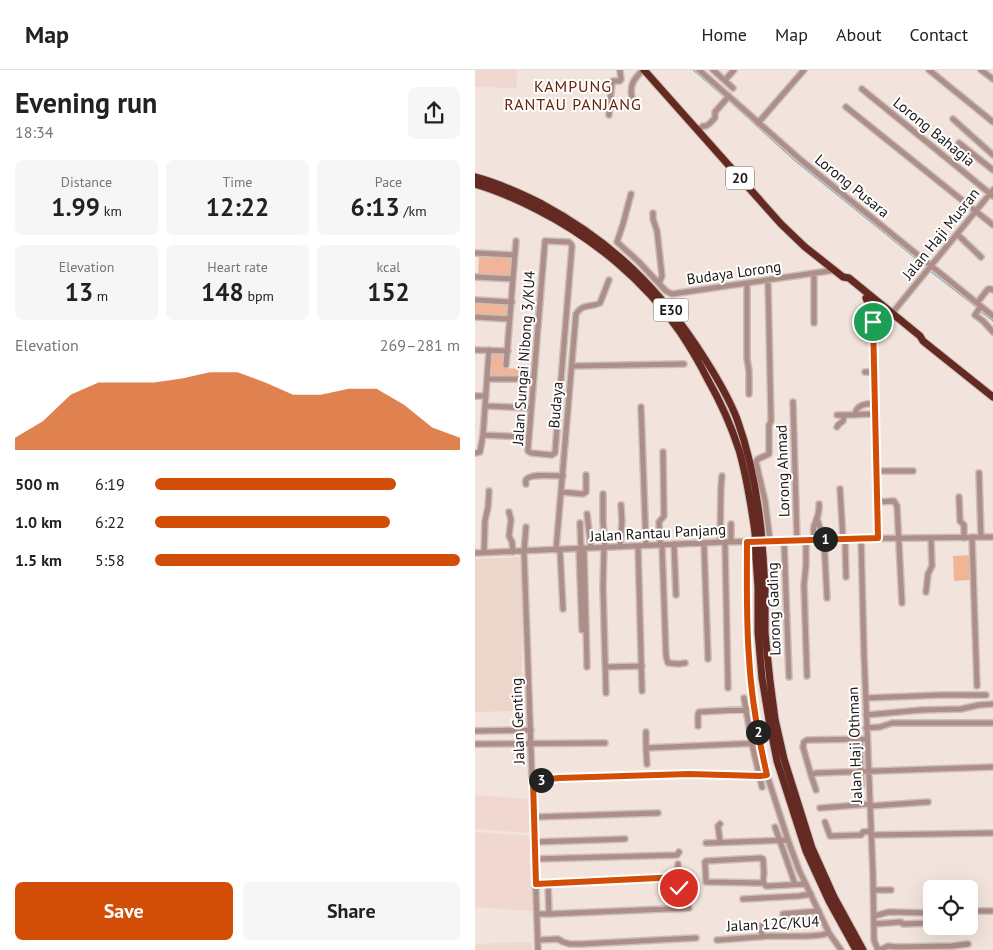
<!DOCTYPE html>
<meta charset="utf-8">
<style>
body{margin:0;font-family:"PT Sans",sans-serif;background:#f6f6f6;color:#222;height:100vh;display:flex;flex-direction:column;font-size:19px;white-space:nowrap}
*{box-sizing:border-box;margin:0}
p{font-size:16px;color:#767676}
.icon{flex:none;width:28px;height:28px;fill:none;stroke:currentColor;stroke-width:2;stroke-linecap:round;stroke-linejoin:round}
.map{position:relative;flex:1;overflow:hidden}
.panel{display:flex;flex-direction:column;background:#fff;width:475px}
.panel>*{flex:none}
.controls{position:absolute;left:448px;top:810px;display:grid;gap:10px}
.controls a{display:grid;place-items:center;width:55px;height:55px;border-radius:8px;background:#fff;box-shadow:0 5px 20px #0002;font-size:25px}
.pin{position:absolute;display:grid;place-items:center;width:42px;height:42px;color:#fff;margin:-21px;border:2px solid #fff;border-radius:50%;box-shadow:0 1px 5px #0007}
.km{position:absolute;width:25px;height:25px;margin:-12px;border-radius:50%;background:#222;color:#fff;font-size:14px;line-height:25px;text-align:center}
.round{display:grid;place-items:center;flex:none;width:52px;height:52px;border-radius:8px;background:#f6f6f6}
.summary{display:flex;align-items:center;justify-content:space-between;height:85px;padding:0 15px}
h1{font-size:28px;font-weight:700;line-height:38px}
.figures{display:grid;grid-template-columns:repeat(3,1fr);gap:8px;height:85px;padding:5px 15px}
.figures div{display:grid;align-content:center;border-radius:8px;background:#f6f6f6;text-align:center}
.figures b{font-size:25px;font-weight:700}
.figures small{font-size:14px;font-weight:400}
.figures p{font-size:14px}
.chart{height:140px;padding:10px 15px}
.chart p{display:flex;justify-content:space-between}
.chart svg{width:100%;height:90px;margin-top:5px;fill:#d24e07;opacity:.7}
.action{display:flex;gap:10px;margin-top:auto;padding:10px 15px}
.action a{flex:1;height:58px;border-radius:8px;background:#d24e07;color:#fff;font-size:20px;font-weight:700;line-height:58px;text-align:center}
.action a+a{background:#f6f6f6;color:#222}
ul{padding:0 15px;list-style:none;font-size:16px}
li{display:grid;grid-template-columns:80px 60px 1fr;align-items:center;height:38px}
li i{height:12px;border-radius:6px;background:#d24e07}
header{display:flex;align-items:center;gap:30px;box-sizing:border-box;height:70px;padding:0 25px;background:#fff;border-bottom:1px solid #e0e0e0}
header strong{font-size:24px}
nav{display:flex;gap:28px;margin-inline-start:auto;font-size:18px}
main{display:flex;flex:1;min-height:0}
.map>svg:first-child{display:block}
.industrial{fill:#f0d7cf}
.built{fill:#ecd6cb}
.green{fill:#f2b496}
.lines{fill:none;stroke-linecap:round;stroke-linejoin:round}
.stream{stroke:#58a1c2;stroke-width:1}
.minor-casing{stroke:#ccbfb9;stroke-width:8}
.highway-casing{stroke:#ccbfb9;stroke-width:9}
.minor{stroke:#ad8e88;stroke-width:5}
.highway{stroke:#642921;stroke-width:7}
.highway-bridge-casing{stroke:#ccbfb9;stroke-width:9;stroke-linecap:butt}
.highway-bridge{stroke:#642921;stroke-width:7}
.route-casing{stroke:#fff;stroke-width:10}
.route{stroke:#d24e07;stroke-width:6}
.labels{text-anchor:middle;stroke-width:4;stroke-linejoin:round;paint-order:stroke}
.shield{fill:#fff;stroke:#625e5d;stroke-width:1}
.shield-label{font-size:14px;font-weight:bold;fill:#1e1917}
.street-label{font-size:15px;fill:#1e1917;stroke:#fff}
.neighbourhood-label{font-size:16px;letter-spacing:1px;fill:#642407;stroke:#fff}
</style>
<header>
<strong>Map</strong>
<nav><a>Home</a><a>Map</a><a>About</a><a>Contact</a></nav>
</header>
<main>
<section class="panel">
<div class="summary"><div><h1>Evening run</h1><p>18:34</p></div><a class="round"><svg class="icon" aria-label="share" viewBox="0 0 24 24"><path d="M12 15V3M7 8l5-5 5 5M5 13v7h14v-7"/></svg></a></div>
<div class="figures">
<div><p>Distance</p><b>1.99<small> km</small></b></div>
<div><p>Time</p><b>12:22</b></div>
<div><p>Pace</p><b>6:13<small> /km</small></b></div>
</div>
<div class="figures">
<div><p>Elevation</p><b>13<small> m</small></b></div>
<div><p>Heart rate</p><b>148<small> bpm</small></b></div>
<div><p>kcal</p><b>152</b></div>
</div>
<div class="chart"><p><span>Elevation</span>269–281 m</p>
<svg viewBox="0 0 160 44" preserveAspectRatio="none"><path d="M0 44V38L10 30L20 17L30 11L40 11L50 11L60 9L70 6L80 6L90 11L100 17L110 17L120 14L130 14L140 22L150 33L160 38V44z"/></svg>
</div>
<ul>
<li><b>500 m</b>6:19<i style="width:79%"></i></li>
<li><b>1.0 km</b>6:22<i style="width:77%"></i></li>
<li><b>1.5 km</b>5:58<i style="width:100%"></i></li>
</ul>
<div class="action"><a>Save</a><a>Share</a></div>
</section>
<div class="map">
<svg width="518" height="880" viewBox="0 0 518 880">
<rect width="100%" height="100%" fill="#f2e4dd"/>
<path class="industrial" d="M0 0H43L41 18 0 17Z
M0 725 54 729 55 763 0 759Z
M0 762 57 766 58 841 0 837Z
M57 872V880H0V874Z"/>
<path class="built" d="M45 487 48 538 47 594 48 641 0 642V489Z"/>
<path class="green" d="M4 187 36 188 35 207 3 205Z
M0 233 33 234V246L0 245Z
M17 283H29V298L53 299V307L16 306Z
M494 485 495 510 479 511 478 486Z"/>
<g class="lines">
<path class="stream" d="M218 0 249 27
M254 31 319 90 450 196
M455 201 501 237
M506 242 518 251"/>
<g class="minor-casing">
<path id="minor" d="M224 0 327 91 518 246
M238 0 258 18
M454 0 518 52
M506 0 518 9
M250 10 259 0
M387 19 518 126
M157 27C154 14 160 8 168 0
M371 37 518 155
M134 45 137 13 138 11H145L146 9 145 0
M478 49 518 85
M283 53 329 0
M223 60 228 56H231L234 54 240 48V42L254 26
M484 73 518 100
M156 124 148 154 142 172 163 191 191 221 197 224 360 200
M178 143V149L182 161 187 206 184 213
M482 164 506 187
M70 171 94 172 96 174 97 176 80 383 77 385 56 383 53 381V379Z
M0 183 40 185
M1 207 38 209
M293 211 296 351 294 355V384L283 389 281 392 290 431 295 471
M272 214V289L274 301V324
M0 230 37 232
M402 232C397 238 395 244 398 252L403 468
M502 233 513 219H516L518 220
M506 236 500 245 508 251 518 262
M0 247 35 249
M414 247 518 120
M339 253V204
M0 280 33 281
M31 295 41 171
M97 296 209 294
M390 302H399
M12 309H59
M0 326H11
M318 332 322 470
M10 336 56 338
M166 337 171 475
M362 345 400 344
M380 345C381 334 391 334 400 333
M362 357 363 355 368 351 369 345
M8 365 54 367
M0 383 5 382 8 365 14 280
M401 401H438
M504 403 506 467
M51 414C51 413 50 411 51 410 54 403 80 406 88 406
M365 419 368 469
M86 422 108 424 111 422V405
M128 424V452L130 477
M484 427 485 451 489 455V468
M402 432 419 431 422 436 427 533
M34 442 36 450 34 466 37 472 38 482
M112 444 116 478
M342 449 345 458 355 469
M105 453 106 479
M256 454V472
M51 457 49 482 63 880
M497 467 502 616
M386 468 389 584 398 805 399 870 403 880
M331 469V495L329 515 332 606
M339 469C339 465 338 460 339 456 342 448 345 443 344 434
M349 469 352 528
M370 469 371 507
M309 470 314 607
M245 472 246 417 247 406
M250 472 253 618
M272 472 273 586 281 655 292 705 313 770 324 800 354 863 366 880
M229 473 233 589
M199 474 201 525
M185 475 184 452 189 446 188 382
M187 475 191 586 193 593 204 594 210 593
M163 476 167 621
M129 477 128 517 131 623
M145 477 147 451 146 435
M104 479 107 560
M109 479 112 597
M81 480 101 244C108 233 115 238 125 233L134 210
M85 480 88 539
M0 483 250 472 355 469 518 467
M9 483 10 451 13 437 14 421
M451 522 453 504 457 496 456 468
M131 597 167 596
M269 628 277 674 287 717
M391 628 466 625H511
M391 645 446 640 486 639 504 635 518 634
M223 656V644L224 642 279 639
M391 658 405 657 417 653H517
M0 661 56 660
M171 662V678
M385 669 386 716
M0 674 130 673
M172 694 171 678 285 673
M336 705 328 677 329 672 332 670 392 669
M58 711 84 708 214 704 285 706 292 705
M341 720 336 705 341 703 518 697
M395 736 453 732
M345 738 395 734
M59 747 183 743
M350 752 355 766H357L386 765 388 762 396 761
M300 757 320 814
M396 765 518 763
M60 772 150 769
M245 772 243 756 245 754
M231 773 313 770
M286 788 288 789 289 803 288 812 286 813 231 812 230 792 231 791Z
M60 789 202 785 204 782
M203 794 204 838
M288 812 291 816H294L331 814
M73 813 74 844
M61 814 207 807
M398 820H416
M268 829 324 826 336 824
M494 841H516
M62 844H74L214 838
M308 844 344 841
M399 846 414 842 456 843
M399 854 426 852 428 854 456 853
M286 856 287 867
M63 870 83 869 88 872 95 874H106L221 868
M242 870C260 869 278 867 296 866 311 866 342 868 354 863
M405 880 413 876 421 877 477 876 493 874"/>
</g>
<g class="highway-casing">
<path id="highway" d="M169 0 306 154 330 177 368 207 374 208 445 266 448 271 518 327
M0 107C23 113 45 123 67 134 138 172 187 221 230 289 242 308 254 328 262 349 275 385 282 422 286 460
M0 114C22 120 43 130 63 140 118 168 170 211 205 262 215 277 224 292 232 308 245 331 256 355 264 380 272 407 276 435 280 462
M391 228 394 235 396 247
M400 247 404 243 408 242
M288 487 290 517V563L295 611 300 649 309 689 337 778 359 827 388 880
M281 488 283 517V562L287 608 294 650 302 691 331 781 354 831 381 880"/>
</g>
<use href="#minor" class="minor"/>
<use href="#highway" class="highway"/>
<g class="highway-bridge-casing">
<path id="highway-bridge" d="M286 460 288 487
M280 462 281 488"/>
</g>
<use href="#highway-bridge" class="highway-bridge"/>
</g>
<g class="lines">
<g class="route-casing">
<path id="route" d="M204 818 203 807 61 814 58 711 84 708 214 704 285 706 292 705C283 666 276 627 274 587 271 549 272 510 272 472L403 468 398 252"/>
</g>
<use href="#route" class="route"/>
</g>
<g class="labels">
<g class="shield">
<rect x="251" y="96.5" width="28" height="23" rx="4"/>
<rect x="178.5" y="228.5" width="35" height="23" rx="4"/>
</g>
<g class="shield-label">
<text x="265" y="113">20</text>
<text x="196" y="245">E30</text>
</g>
<g class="street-label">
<text transform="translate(459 62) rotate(39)" y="5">Lorong Bahagia</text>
<text transform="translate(377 116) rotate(39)" y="5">Lorong Pusara</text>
<text transform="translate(466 164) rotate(-51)" y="5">Jalan Haji Musran</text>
<text transform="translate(259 203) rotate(-8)" y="5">Budaya Lorong</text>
<text transform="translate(49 288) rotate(-86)" y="5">Jalan Sungai Nibong 3/KU4</text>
<text transform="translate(81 335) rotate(-85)" y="5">Budaya</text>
<text transform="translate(308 401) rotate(-92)" y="5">Lorong Ahmad</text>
<text transform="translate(183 463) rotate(-3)" y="5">Jalan Rantau Panjang</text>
<text transform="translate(299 539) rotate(-92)" y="5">Lorong Gading</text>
<text transform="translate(43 651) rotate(-92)" y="5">Jalan Genting</text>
<text transform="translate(380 675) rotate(-92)" y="5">Jalan Haji Othman</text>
<text transform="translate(298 854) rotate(-3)" y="5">Jalan 12C/KU4</text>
</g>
<g class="neighbourhood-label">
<text x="98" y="22">KAMPUNG<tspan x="98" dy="18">RANTAU PANJANG</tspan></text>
</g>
</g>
</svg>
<div class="controls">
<a><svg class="icon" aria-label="locate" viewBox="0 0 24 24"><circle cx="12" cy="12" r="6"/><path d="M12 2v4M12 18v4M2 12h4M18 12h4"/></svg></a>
</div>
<div class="pin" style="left:398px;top:252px;background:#1e9e55"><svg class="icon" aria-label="arrive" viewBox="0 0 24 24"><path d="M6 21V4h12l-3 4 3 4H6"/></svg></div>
<div class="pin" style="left:204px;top:818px;background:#d93025"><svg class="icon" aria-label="check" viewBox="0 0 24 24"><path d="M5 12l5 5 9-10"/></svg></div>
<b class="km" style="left:350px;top:469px">1</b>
<b class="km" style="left:283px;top:662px">2</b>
<b class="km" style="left:66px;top:710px">3</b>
</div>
</main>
